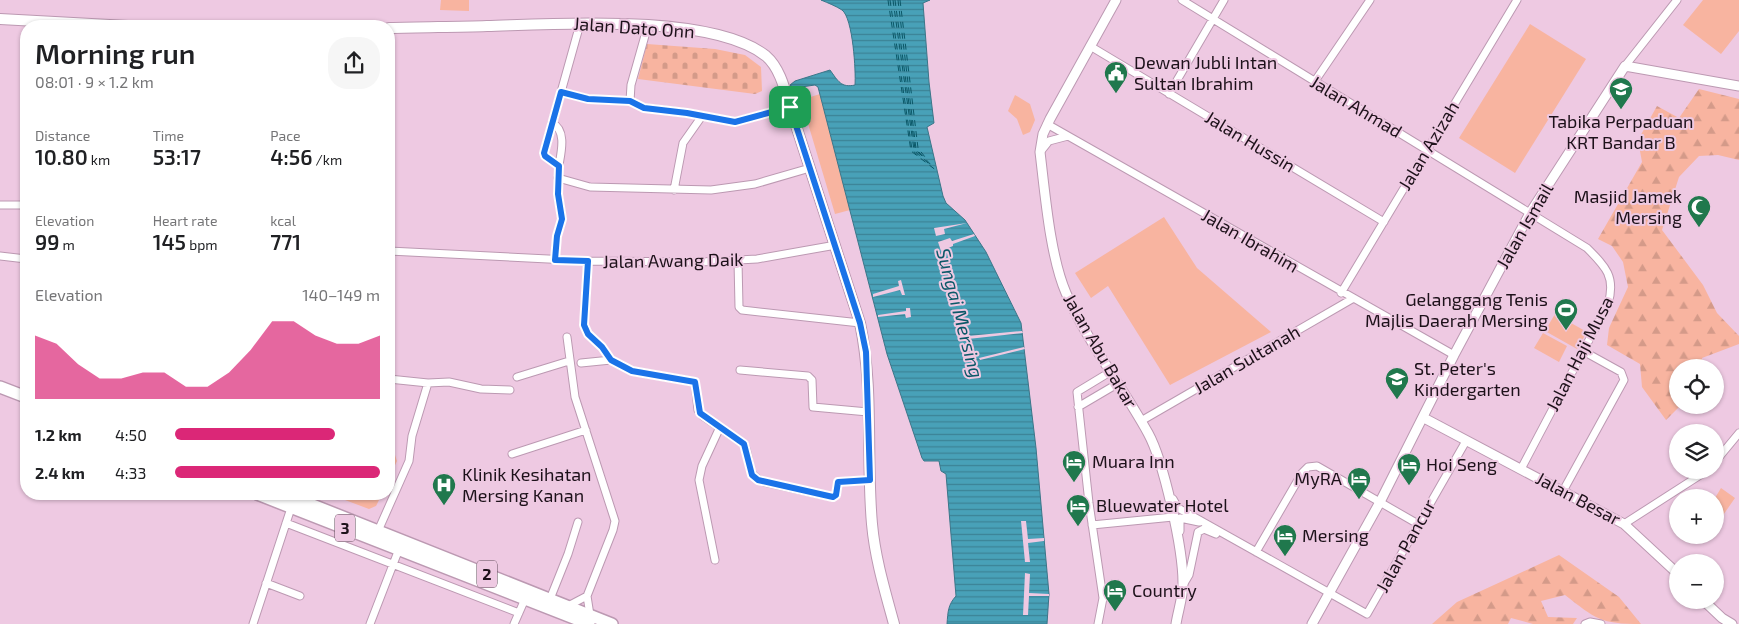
<!DOCTYPE html>
<meta charset="utf-8">
<style>
body{margin:0;font-family:"Exo 2",sans-serif;background:#f6f6f6;color:#202124;height:100vh;display:flex;flex-direction:column;font-size:19px;white-space:nowrap}
*{box-sizing:border-box;margin:0}
p{font-size:16px;color:#757577}
.icon{flex:none;width:28px;height:28px;fill:none;stroke:currentColor;stroke-width:2;stroke-linecap:round;stroke-linejoin:round}
.map{position:relative;flex:1;overflow:hidden}
.drawer{position:absolute;left:20px;top:20px;width:375px;height:480px;display:flex;flex-direction:column;background:#fff;border-radius:20px;box-shadow:0 1px 4px #0004}
.drawer>*{flex:none}
.buttons{position:absolute;left:1669px;top:359px;display:grid;gap:10px}
.buttons a{display:grid;place-items:center;width:55px;height:55px;border-radius:50%;background:#fff;box-shadow:0 1px 4px #0004;font-size:25px}
.pin{position:absolute;display:grid;place-items:center;width:42px;height:42px;color:#fff;margin:-21px;border-radius:10px;box-shadow:0 2px 8px #0006}
.round{display:grid;place-items:center;flex:none;width:52px;height:52px;border-radius:20px;background:#f6f6f6}
.summary{display:flex;align-items:center;justify-content:space-between;height:85px;padding:0 15px}
h1{font-size:28px;font-weight:600;line-height:38px}
.metrics{display:grid;grid-template-columns:repeat(3,1fr);gap:8px;height:85px;padding:5px 15px}
.metrics div{display:grid;align-content:center}
.metrics b{font-size:21px;font-weight:600}
.metrics small{font-size:14px;font-weight:400}
.metrics p{font-size:14px}
.chart{height:140px;padding:10px 15px}
.chart p{display:flex;justify-content:space-between}
.chart svg{width:100%;height:90px;margin-top:5px;fill:#db2777;opacity:.7}
ul{padding:0 15px;list-style:none;font-size:16px}
li{display:grid;grid-template-columns:80px 60px 1fr;align-items:center;height:38px}
li i{height:12px;border-radius:6px;background:#db2777}
.map>svg:first-child{display:block}
.green{fill:#f8b4a0}
.forest{fill:url(#forest-firs)}
.cemetery{fill:url(#cemetery-stones)}
.water{fill:url(#water-rules);stroke:#3b7689}
.pier{fill:#eec9e2}
.lines{fill:none;stroke-linecap:round;stroke-linejoin:round}
.ferry{stroke:#0b5868;stroke-width:1;stroke-dasharray:6 5;stroke-linecap:butt}
.minor-casing{stroke:#bc99b2;stroke-width:9}
.tertiary-casing{stroke:#bc99b2;stroke-width:11}
.secondary-casing{stroke:#bc99b2;stroke-width:12}
.trunk-casing{stroke:#bc99b2;stroke-width:14}
.minor{stroke:#fff;stroke-width:7}
.tertiary{stroke:#fff;stroke-width:9}
.secondary{stroke:#fff;stroke-width:10}
.trunk{stroke:#fff;stroke-width:11}
.route-casing{stroke:#fff;stroke-width:10}
.route{stroke:#1a73e8;stroke-width:6}
.labels{text-anchor:middle;stroke-width:4;stroke-linejoin:round;paint-order:stroke}
.shield{fill:#eec9e2;stroke:#5c4856;stroke-width:1}
.shield-label{font-size:16px;font-weight:bold;fill:#1d111a}
.street-label{font-size:18px;fill:#1d111a;stroke:#eec9e2}
.poi-label{font-size:18px;fill:#1d111a;stroke:#eec9e2;text-anchor:start}
.water-label{font-size:19px;font-style:italic;fill:#0b5868;stroke:#eec9e2}
</style>
<div class="map">
<svg width="1739" height="624" viewBox="0 0 1739 624">
<defs>
<pattern id="forest-firs" width="22" height="20" patternUnits="userSpaceOnUse" patternTransform="scale(1.25)"><rect width="22" height="20" fill="#f8b4a0"/><path d="M5 1l3.5 6h-7zM16 11l3.5 6h-7z" fill="#d49a89"/></pattern>
<pattern id="cemetery-stones" width="16" height="16" patternUnits="userSpaceOnUse" patternTransform="scale(1.25)"><rect width="16" height="16" fill="#f8b4a0"/><path d="M2 7V4a2 2 0 0 1 4 0v3zM10 15v-3a2 2 0 0 1 4 0v3z" fill="#d49a89"/></pattern>
<pattern id="water-rules" width="6" height="5" patternUnits="userSpaceOnUse" patternTransform="scale(1.25)"><rect width="6" height="5" fill="#48a1b8"/><path d="M0 2.5h6" fill="none" stroke="#3b8295"/></pattern>
</defs>
<rect width="100%" height="100%" fill="#eec9e2"/>
<path class="green" d="M441 0H469V11L440 10Z
M1703 0H1739V31L1721 54 1683 25Z
M1530 24 1586 59 1515 173 1459 138Z
M820 94 850 210 835 214 801 100Z
M1015 95 1030 104 1035 120 1030 132 1023 135 1017 119 1008 111Z
M1164 217 1197 268 1271 332 1170 385 1108 286 1091 298 1075 273Z
M1555 314 1587 332 1577 349 1545 331Z
M1543 333 1567 346 1559 362 1534 348Z
M389 450 394 452 397 461 389 478Z
M1721 488 1735 498 1719 521 1715 518V498Z
M329 494H382L376 506 369 509Z"/>
<path class="forest" d="M1699 89 1739 99V160L1718 155 1699 156 1679 177 1662 230 1703 285 1717 313 1739 336V344L1702 358 1704 367 1678 368V405H1681L1666 420 1642 387 1640 364 1607 345 1609 328 1628 287 1623 262 1612 246 1598 239 1642 162 1638 140 1657 106 1679 118Z
M1559 555 1619 597 1641 624C1600 624 1596 619 1565 595L1541 601 1548 617 1577 618 1573 624H1533L1511 618 1508 624H1432L1457 602Z"/>
<path class="cemetery" d="M647 44 715 49 745 55 761 67 762 91 755 94 638 79Z"/>
<path class="water" d="M821 0H930L923 3 929 82 934 123 927 127 943 196 946 203 965 220 986 252 1021 323 1036 448 1049 594 1047 624H947C948 611 948 605 956 596L946 474 941 471 939 461H924L922 458 887 354 818 87 815 85 794 88 790 85 795 81 830 70C838 81 841 88 855 85 856 72 853 18 842 10 836 6 828 3 821 0Z"/>
<path class="pier" d="M967 223 944 229 945 234 936 236 934 228Z
M974 234 975 236 953 244V246L941 251 938 242 950 238 952 241Z
M901 280 905 295H902L900 290 873 297V294L899 286 898 281Z
M906 308H910L911 317 906 318 905 314 878 317V315L906 311Z
M1022 331 1023 333 968 339V336Z
M1024 347 1025 349 980 360 979 358Z
M1021 521H1026L1028 539 1044 538V541L1028 543 1030 562H1025Z
M1025 573 1030 574 1029 593 1049 594V596H1029L1028 615H1023Z"/>
<g class="lines">
<path class="ferry" d="M888 0 911 151 937 171
M890 0 912 150 921 158
M893 0 914 150 929 164
M895 0 915 149 924 158
M898 0 916 149 933 167
M900 0 918 148 925 157"/>
<g class="minor-casing">
<path id="minor" d="M1182 0 1587 248C1606 267 1616 277 1608 304L1521 469
M1090 46 1384 222
M1625 66 1677 0
M1315 81 1370 0
M561 92 588 99 630 101
M1169 94 1224 0
M630 101 645 108 687 113 735 122 790 107
M630 101 631 85 648 25
M552 123C567 130 561 153 559 165
M1047 124 1454 355
M1041 151 1049 141 1068 136
M558 178 590 187 711 190 755 184 810 168
M674 190 683 143 702 116
M0 205H26
M389 251 588 261 701 262 757 259 836 245
M0 256 26 259
M555 260 557 236 562 219 558 194 559 165 545 156 544 153 580 24
M588 261 584 325 588 334 602 347 611 360 632 371 695 382 698 410 703 416 744 444C752 459 744 475 764 482L833 497 836 495 838 482 870 480
M738 261 739 307 742 310 860 323
M1341 293 1517 0
M567 337 575 397 615 521 613 530 587 596
M581 363 611 360
M740 370 808 376 812 380 813 407 868 412
M517 377 569 361
M389 379 428 383 449 382 481 389 510 390
M1078 407 1117 384
M1141 421 1352 299
M512 454 586 430
M1715 462 1739 433
M1563 491 1624 380 1621 372 1583 351
M1173 499 1178 508 1367 614 1466 441
M286 523 519 613
M1624 524 1708 470
M1092 525 1173 517
M378 531 409 461 412 436 428 383
M1180 531V518L1199 522
M1256 552 1302 473 1308 467 1317 466 1418 524
M715 560 699 480 702 466 720 427
M266 583 300 596
M1183 585 1189 575 1198 532 1204 529 1216 534
M550 599 568 554 578 522
M568 606 587 596 590 615
M253 624 292 505
M370 624 399 549
M514 624 525 599
M1098 624 1103 598 1089 503 1077 392 1110 372
M1585 624 1590 622 1601 624"/>
</g>
<g class="tertiary-casing">
<path id="tertiary" d="M1116 0 1050 119 1043 134 1040 152C1045 193 1050 256 1066 293 1088 343 1122 386 1148 433 1164 462 1183 549 1183 583 1183 597 1178 611 1176 624
M1424 418 1624 524 1678 574
M1703 600 1722 618 1732 624
M1312 624 1380 502 1454 355 1530 213 1625 66 1739 86"/>
</g>
<g class="secondary-casing">
<path id="secondary" d="M0 19 128 26
M389 28C422 27 454 27 487 26 555 24 712 13 766 56 780 68 785 90 790 107L860 323C874 389 866 457 872 524 875 558 885 591 894 624"/>
</g>
<g class="trunk-casing">
<path id="trunk" d="M0 387 26 397
M257 494 589 624
M285 494 612 624"/>
</g>
<use href="#minor" class="minor"/>
<use href="#tertiary" class="tertiary"/>
<use href="#secondary" class="secondary"/>
<use href="#trunk" class="trunk"/>
</g>
<g class="lines">
<g class="route-casing">
<path id="route" d="M561 92 588 99 630 101 644 108 687 113 735 122 790 107 860 323 866 352 870 480 838 482 836 495 833 497 758 480 752 475 744 444 700 413 695 382 632 371 611 360 602 347 588 334 584 325 588 261 555 260 557 236 562 219 558 194 559 166 545 156 544 153Z"/>
</g>
<use href="#route" class="route"/>
</g>
<defs>
<g id="civic-pin" transform="scale(1.25)"><path d="M0 17L-7.5 6A9.5 9.5 0 1 1 7.5 6Z" fill="#20784d" stroke="#eec9e2"/><path d="M-.6-6.5H3V-4.5H.6V-3L4-1V1h2V6H-6V1h2V-1L-.6-3ZM-1.2 2.5V6h2.4V2.5Z" fill="#fff"/></g>
<g id="school-pin" transform="scale(1.25)"><path d="M0 17L-7.5 6A9.5 9.5 0 1 1 7.5 6Z" fill="#20784d" stroke="#eec9e2"/><path d="M0-5L7-2L0 1L-7-2ZM-4 1L0 2.5L4 1V4Q0 6-4 4Z" fill="#fff"/></g>
<g id="mosque-pin" transform="scale(1.25)"><path d="M0 17L-7.5 6A9.5 9.5 0 1 1 7.5 6Z" fill="#20784d" stroke="#eec9e2"/><path d="M3.5-4.9A6 6 0 1 0 3.5 4.9A5 5 0 1 1 3.5-4.9Z" fill="#fff"/></g>
<g id="stadium-pin" transform="scale(1.25)"><path d="M0 17L-7.5 6A9.5 9.5 0 1 1 7.5 6Z" fill="#20784d" stroke="#eec9e2"/><path d="M0-5a6.5 5 0 1 0 0 10a6.5 5 0 1 0 0-10ZM-3.5-1.8h7v3.6h-7Z" fill="#fff"/></g>
<g id="hotel-pin" transform="scale(1.25)"><path d="M0 17L-7.5 6A9.5 9.5 0 1 1 7.5 6Z" fill="#20784d" stroke="#eec9e2"/><path d="M-6-4.5h1.5V1H6V5H4.5V3h-9V5H-6ZM-4 0a1.8 1.8 0 1 1 3.6 0ZM.5 0V-2.5h3Q6-2.5 6 0Z" fill="#fff"/></g>
<g id="hospital-pin" transform="scale(1.25)"><path d="M0 17L-7.5 6A9.5 9.5 0 1 1 7.5 6Z" fill="#20784d" stroke="#eec9e2"/><path d="M-5-5h3v3.5h4V-5h3V5h-3V1.5h-4V5h-3Z" fill="#fff"/></g>
</defs>
<g fill-rule="evenodd">
<use href="#civic-pin" x="1116" y="73"/>
<use href="#school-pin" x="1621" y="89"/>
<use href="#mosque-pin" x="1699" y="207"/>
<use href="#stadium-pin" x="1566" y="310"/>
<use href="#school-pin" x="1397" y="379"/>
<use href="#hotel-pin" x="1074" y="462"/>
<use href="#hotel-pin" x="1409" y="465"/>
<use href="#hotel-pin" x="1359" y="479"/>
<use href="#hospital-pin" x="444" y="485"/>
<use href="#hotel-pin" x="1078" y="506"/>
<use href="#hotel-pin" x="1285" y="536"/>
<use href="#hotel-pin" x="1115" y="591"/>
</g>
<g class="labels">
<g class="shield">
<rect x="335" y="514.5" width="20" height="27" rx="4"/>
<rect x="477" y="560.5" width="20" height="27" rx="4"/>
</g>
<g class="shield-label">
<text x="345" y="534">3</text>
<text x="487" y="580">2</text>
</g>
<g class="street-label">
<text transform="translate(634 28) rotate(4)" y="6">Jalan Dato Onn</text>
<text transform="translate(1356 107) rotate(31)" y="6">Jalan Ahmad</text>
<text transform="translate(1250 142) rotate(31)" y="6">Jalan Hussin</text>
<text transform="translate(1429 146) rotate(-59)" y="6">Jalan Azizah</text>
<text transform="translate(1525 226) rotate(-60)" y="6">Jalan Ismail</text>
<text transform="translate(1250 241) rotate(30)" y="6">Jalan Ibrahim</text>
<text transform="translate(673 261) rotate(-1)" y="6">Jalan Awang Daik</text>
<text transform="translate(1100 351) rotate(60)" y="6">Jalan Abu Bakar</text>
<text transform="translate(1580 354) rotate(-63)" y="6">Jalan Haji Musa</text>
<text transform="translate(1247 360) rotate(-30)" y="6">Jalan Sultanah</text>
<text transform="translate(1578 499) rotate(28)" y="6">Jalan Besar</text>
<text transform="translate(1406 546) rotate(-61)" y="6">Jalan Pancur</text>
</g>
<g class="poi-label">
<text x="1134" y="69">Dewan Jubli Intan<tspan x="1134" dy="21">Sultan Ibrahim</tspan></text>
<text x="1621" y="128" text-anchor="middle">Tabika Perpaduan<tspan x="1621" dy="21">KRT Bandar B</tspan></text>
<text x="1682" y="203" text-anchor="end">Masjid Jamek<tspan x="1682" dy="21">Mersing</tspan></text>
<text x="1548" y="306" text-anchor="end">Gelanggang Tenis<tspan x="1548" dy="21">Majlis Daerah Mersing</tspan></text>
<text x="1414" y="375">St. Peter's<tspan x="1414" dy="21">Kindergarten</tspan></text>
<text x="1092" y="468">Muara Inn</text>
<text x="1426" y="471">Hoi Seng</text>
<text x="462" y="481">Klinik Kesihatan<tspan x="462" dy="21">Mersing Kanan</tspan></text>
<text x="1342" y="485" text-anchor="end">MyRA</text>
<text x="1096" y="512">Bluewater Hotel</text>
<text x="1302" y="542">Mersing</text>
<text x="1132" y="597">Country</text>
</g>
<g class="water-label">
<text transform="translate(960 313) rotate(75)" y="7">Sungai Mersing</text>
</g>
</g>
</svg>
<div class="buttons">
<a><svg class="icon" aria-label="locate" viewBox="0 0 24 24"><circle cx="12" cy="12" r="6"/><path d="M12 2v4M12 18v4M2 12h4M18 12h4"/></svg></a>
<a><svg class="icon" aria-label="layers" viewBox="0 0 24 24"><path d="M12 4l9 5-9 5-9-5zM3 14l9 5 9-5"/></svg></a>
<a>+</a>
<a>−</a>
</div>
<div class="pin" style="left:790px;top:107px;background:#1e9e55"><svg class="icon" aria-label="arrive" viewBox="0 0 24 24"><path d="M6 21V4h12l-3 4 3 4H6"/></svg></div>
<section class="drawer">
<div class="summary"><div><h1>Morning run</h1><p>08:01 · 9 × 1.2 km</p></div><a class="round"><svg class="icon" aria-label="share" viewBox="0 0 24 24"><path d="M12 15V3M7 8l5-5 5 5M5 13v7h14v-7"/></svg></a></div>
<div class="metrics">
<div><p>Distance</p><b>10.80<small> km</small></b></div>
<div><p>Time</p><b>53:17</b></div>
<div><p>Pace</p><b>4:56<small> /km</small></b></div>
</div>
<div class="metrics">
<div><p>Elevation</p><b>99<small> m</small></b></div>
<div><p>Heart rate</p><b>145<small> bpm</small></b></div>
<div><p>kcal</p><b>771</b></div>
</div>
<div class="chart"><p><span>Elevation</span>140–149 m</p>
<svg viewBox="0 0 160 44" preserveAspectRatio="none"><path d="M0 44V13L10 17L20 27L30 34L40 34L50 31L60 31L70 38L80 38L90 31L100 20L110 6L120 6L130 13L140 17L150 17L160 13V44z"/></svg>
</div>
<ul>
<li><b>1.2 km</b>4:50<i style="width:78%"></i></li>
<li><b>2.4 km</b>4:33<i style="width:100%"></i></li>
</ul>
</section>
</div>
